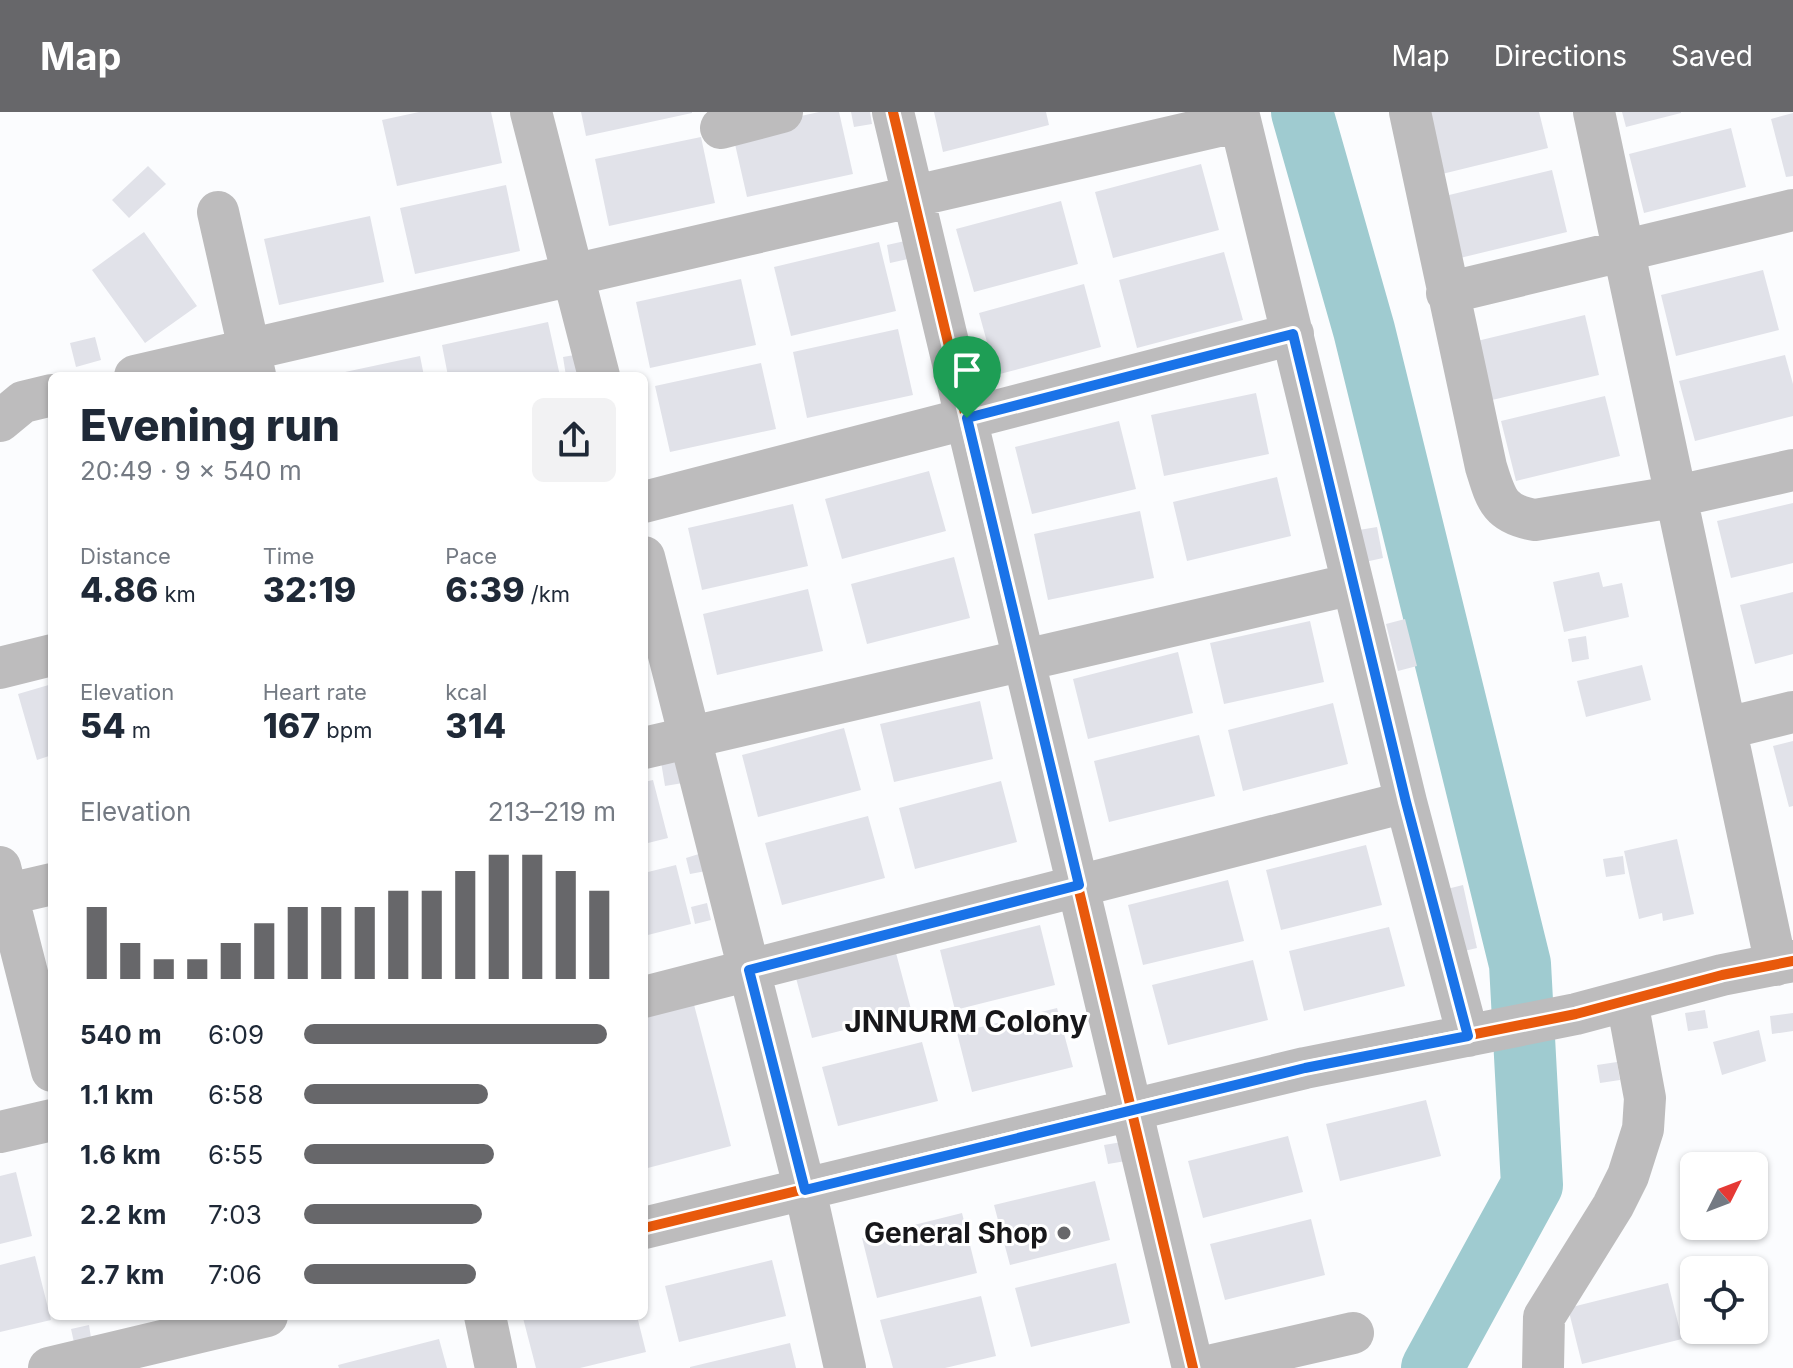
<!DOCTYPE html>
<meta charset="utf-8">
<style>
body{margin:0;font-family:Inter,sans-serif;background:#f2f2f3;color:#1f2937;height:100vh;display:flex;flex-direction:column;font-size:30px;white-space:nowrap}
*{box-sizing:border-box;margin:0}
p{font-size:26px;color:#747a83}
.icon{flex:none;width:44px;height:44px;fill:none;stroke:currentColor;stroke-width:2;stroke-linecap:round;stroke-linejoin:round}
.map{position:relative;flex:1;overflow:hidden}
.side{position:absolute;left:48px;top:260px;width:600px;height:948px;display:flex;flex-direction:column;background:#fff;border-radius:12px;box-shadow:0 2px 6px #0004}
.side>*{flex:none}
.needle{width:52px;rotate:48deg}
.fabs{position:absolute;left:1680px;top:1040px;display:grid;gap:16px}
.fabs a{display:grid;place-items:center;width:88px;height:88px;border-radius:12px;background:#fff;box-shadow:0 2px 6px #0004;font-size:40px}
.pin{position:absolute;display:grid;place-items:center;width:68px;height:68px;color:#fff;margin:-82px -34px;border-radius:50% 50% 50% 0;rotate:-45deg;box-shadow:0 0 8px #0007}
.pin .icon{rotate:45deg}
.round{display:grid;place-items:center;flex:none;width:84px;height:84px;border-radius:12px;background:#f2f2f3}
.overview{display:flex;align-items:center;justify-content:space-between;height:136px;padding:0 32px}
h1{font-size:44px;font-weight:800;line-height:60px}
.metrics{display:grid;grid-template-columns:repeat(3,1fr);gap:12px;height:136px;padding:8px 32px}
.metrics div{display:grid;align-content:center}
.metrics b{font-size:34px;font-weight:800}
.metrics small{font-size:22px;font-weight:400}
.metrics p{font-size:22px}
.chart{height:224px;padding:16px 32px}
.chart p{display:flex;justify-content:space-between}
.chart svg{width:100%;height:144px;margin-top:8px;stroke:#67676a;stroke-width:6}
ul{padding:0 32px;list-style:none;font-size:26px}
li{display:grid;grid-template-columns:128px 96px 1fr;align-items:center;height:60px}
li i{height:20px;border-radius:10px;background:#67676a}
header{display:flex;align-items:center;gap:48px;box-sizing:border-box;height:112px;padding:0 40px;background:#67676a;color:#fff}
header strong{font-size:38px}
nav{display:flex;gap:44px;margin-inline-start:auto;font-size:28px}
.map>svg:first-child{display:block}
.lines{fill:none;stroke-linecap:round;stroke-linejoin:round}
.river{stroke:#9fcbd0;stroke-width:62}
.building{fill:#e1e2e9}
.minor{stroke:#bdbcbd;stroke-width:42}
.cycleway-casing{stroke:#fff;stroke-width:15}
.cycleway{stroke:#e8590c;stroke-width:10}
.route-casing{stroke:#fff;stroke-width:16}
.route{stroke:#1a73e8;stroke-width:10}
.poi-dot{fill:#67676a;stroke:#fff;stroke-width:3}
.labels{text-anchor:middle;stroke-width:6;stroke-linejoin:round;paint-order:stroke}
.poi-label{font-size:28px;font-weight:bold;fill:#17171a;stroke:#fff;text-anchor:end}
.neighbourhood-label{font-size:30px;font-weight:bold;fill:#17171a;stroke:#fff}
</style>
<header>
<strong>Map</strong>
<nav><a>Map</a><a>Directions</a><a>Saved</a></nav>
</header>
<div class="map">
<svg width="1793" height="1256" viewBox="0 0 1793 1256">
<rect width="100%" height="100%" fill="#fbfcfe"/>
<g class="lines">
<path class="river" d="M1302 0 1364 218 1520 852 1532 1073 1432 1256"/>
</g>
<path class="building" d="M419 0H491L502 51 397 74 382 8Z
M581 0H692V1L586 24Z
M819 0H839L853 62 747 85 732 19Z
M851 0H870L872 12 854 15Z
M934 0H1046L1049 13 943 40Z
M1426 0H1539L1548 36 1442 62Z
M1622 0H1681V1L1626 15Z
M1793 1V64L1786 65 1771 7Z
M1731 16 1746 75 1644 101 1629 42Z
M701 25 715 91 609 114 595 47Z
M1201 52 1219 118 1113 146 1095 80Z
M148 54 166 72 129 106 112 88Z
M1552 58 1567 120 1460 146 1445 84Z
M506 73 520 139 415 162 400 96Z
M1061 89 1078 152 974 180 956 117Z
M370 104 384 170 279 193 264 127Z
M144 120 197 194 145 231 92 158Z
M905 129 908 147 890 151 887 133Z
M879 130 896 199 791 224 774 155Z
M1224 140 1243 208 1137 236 1119 168Z
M1763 158 1779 218 1676 244 1661 183Z
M741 167 756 233 650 256 636 190Z
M1084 172 1101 235 996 263 979 201Z
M1585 203 1599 263 1492 288 1477 229Z
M548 210 560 264H448L442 233Z
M898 217 913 283 807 306 793 240Z
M95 225 101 248 76 255 70 231Z
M580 242 584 261 566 264 563 245Z
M1785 243 1793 272V304L1695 329 1679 269Z
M420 244 424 264H331V263Z
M761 251 776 317 670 340 655 274Z
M1256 281 1269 342 1164 364 1151 303Z
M1605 284 1620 344 1516 369 1501 309Z
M1119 309 1136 377 1032 402 1015 335Z
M929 359 946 419 842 447 825 387Z
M1277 365 1291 424 1187 449 1173 390Z
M1793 391V451L1731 466 1717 409Z
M793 392 808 454 702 478 688 416Z
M1140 399 1154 466 1048 488 1034 422Z
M1377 415 1383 446 1365 450 1359 418Z
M954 445 970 506 867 532 851 472Z
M1599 460 1603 475 1622 471 1629 505 1564 520 1553 470Z
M808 477 823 539 717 563 703 502Z
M1793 480V542L1755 552 1740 493Z
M1405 507 1417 554 1398 559 1386 512Z
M1310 509 1324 570 1224 592 1210 531Z
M1586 524 1589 547 1572 550 1568 527Z
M1178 540 1193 601 1088 627 1073 567Z
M1642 553 1651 588 1586 605 1577 569Z
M52 572V643L37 648 18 582Z
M980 589 993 647 894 670 880 612Z
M1333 591 1348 652 1243 679 1228 618Z
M844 616 861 678 758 705 742 643Z
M1199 623 1215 684 1109 710 1094 649Z
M1793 629V694L1789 695 1773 634Z
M678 647 683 671 665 674 661 650Z
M653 668 668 726 644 732V670Z
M1001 669 1017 730 915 757 899 696Z
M868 704 885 766 782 793 765 731Z
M1677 727 1694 802 1663 809 1662 801 1639 807 1624 739Z
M1366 733 1382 793 1281 818 1266 758Z
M702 741 706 759 690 762 686 746Z
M1623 744 1625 762 1606 765 1603 747Z
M676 753 691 812 644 824V761Z
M1228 768 1244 829 1143 853 1128 793Z
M1463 773 1477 836 1460 840 1447 777Z
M707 791 711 808 695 812 691 795Z
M1040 813 1055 873 955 898 940 838Z
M1389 815 1405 874 1304 899 1289 839Z
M896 841 912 901 812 926 796 866Z
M1253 848 1268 908 1168 933 1152 873Z
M692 885 731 1034 644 1057V898Z
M1057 896 1073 955 972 980 957 921Z
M1705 898 1708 916 1688 919 1685 901Z
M1793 901V919L1772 922 1770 904Z
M1759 918 1766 949 1722 963 1713 930Z
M922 930 938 989 838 1014 822 955Z
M1617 950 1620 968 1600 971 1597 953Z
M1426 988 1441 1044 1340 1069 1326 1012Z
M1288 1024 1303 1080 1203 1106 1188 1049Z
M1122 1030 1126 1049 1108 1052 1104 1033Z
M16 1060 32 1124 0 1132V1064Z
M1095 1069 1110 1128 1010 1153 994 1093Z
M962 1101 977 1161 877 1186 862 1126Z
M1311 1107 1325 1163 1225 1188 1210 1132Z
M35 1144 51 1208 0 1220V1153Z
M772 1148 786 1204 679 1230 665 1174Z
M1116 1151 1130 1211 1031 1235 1015 1176Z
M1668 1171 1682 1227 1582 1252 1568 1196Z
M981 1184 996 1244 945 1256H893L880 1208Z
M532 1204H637L646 1240 580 1256H536L523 1206Z
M89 1213 92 1232 75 1235 71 1217Z
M439 1227 447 1256H339L338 1253Z
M790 1231 796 1256H690V1255Z"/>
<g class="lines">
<path class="minor" d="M531 0 599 264
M893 0 1193 1256
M1238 0 1406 690 1468 924
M1410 0 1486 355C1496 387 1499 402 1535 408L1673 385 1793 358
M1594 0 1776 853
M721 16 782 0
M218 100 255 263
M1447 181 1793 98
M135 264 1240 9
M0 309 23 290 52 283
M644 390 1293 222
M644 445 805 1078 845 1256
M0 556 52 543
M1727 616 1793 600
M644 636 1353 472
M0 755 52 959
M0 784 52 772
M644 885 1406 690
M0 1020 52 1008
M644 1116 1305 956 1576 902 1722 863 1793 849
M485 1204 496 1256
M49 1256 267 1204
M1200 1256 1353 1221
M1543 1256 1544 1205 1613 1094 1628 1064 1643 1017 1645 986 1627 889"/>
<g class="cycleway-casing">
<path id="cycleway" d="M893 0 1193 1256
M644 1116 1305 956 1576 902 1722 863 1793 849"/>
</g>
<use href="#cycleway" class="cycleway"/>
</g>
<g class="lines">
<g class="route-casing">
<path id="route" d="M1293 222 1406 690 1468 924 1305 956 805 1078 749 858 1079 773 967 306Z"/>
</g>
<use href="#route" class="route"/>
</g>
<circle class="poi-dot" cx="1064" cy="1121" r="8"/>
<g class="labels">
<g class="poi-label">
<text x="1048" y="1131">General Shop</text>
</g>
<g class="neighbourhood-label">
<text x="966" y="920">JNNURM Colony</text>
</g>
</g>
</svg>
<div class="fabs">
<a><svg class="needle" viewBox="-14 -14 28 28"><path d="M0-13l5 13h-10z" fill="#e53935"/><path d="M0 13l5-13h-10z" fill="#747a83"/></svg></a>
<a><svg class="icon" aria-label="locate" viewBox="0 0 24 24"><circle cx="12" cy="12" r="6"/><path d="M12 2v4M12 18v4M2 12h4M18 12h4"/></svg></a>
</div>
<div class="pin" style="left:967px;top:306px;background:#1e9e55"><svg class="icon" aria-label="arrive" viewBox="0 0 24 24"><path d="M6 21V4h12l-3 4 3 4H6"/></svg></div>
<section class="side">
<div class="overview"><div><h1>Evening run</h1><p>20:49 · 9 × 540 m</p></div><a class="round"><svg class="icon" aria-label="share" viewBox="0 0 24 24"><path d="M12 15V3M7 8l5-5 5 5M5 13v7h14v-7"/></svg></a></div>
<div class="metrics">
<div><p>Distance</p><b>4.86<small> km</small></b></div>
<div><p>Time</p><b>32:19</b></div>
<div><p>Pace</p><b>6:39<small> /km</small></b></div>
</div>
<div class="metrics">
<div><p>Elevation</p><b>54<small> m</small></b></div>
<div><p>Heart rate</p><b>167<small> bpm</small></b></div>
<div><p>kcal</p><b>314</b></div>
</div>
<div class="chart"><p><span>Elevation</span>213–219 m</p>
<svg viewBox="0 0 160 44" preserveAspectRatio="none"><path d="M5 44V22M15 44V33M25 44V38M35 44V38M45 44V33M55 44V27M65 44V22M75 44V22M85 44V22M95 44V17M105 44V17M115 44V11M125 44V6M135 44V6M145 44V11M155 44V17"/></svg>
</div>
<ul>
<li><b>540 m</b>6:09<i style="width:97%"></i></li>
<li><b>1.1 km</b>6:58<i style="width:59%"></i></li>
<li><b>1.6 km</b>6:55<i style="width:61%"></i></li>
<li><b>2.2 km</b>7:03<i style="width:57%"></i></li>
<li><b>2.7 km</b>7:06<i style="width:55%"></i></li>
</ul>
</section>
</div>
